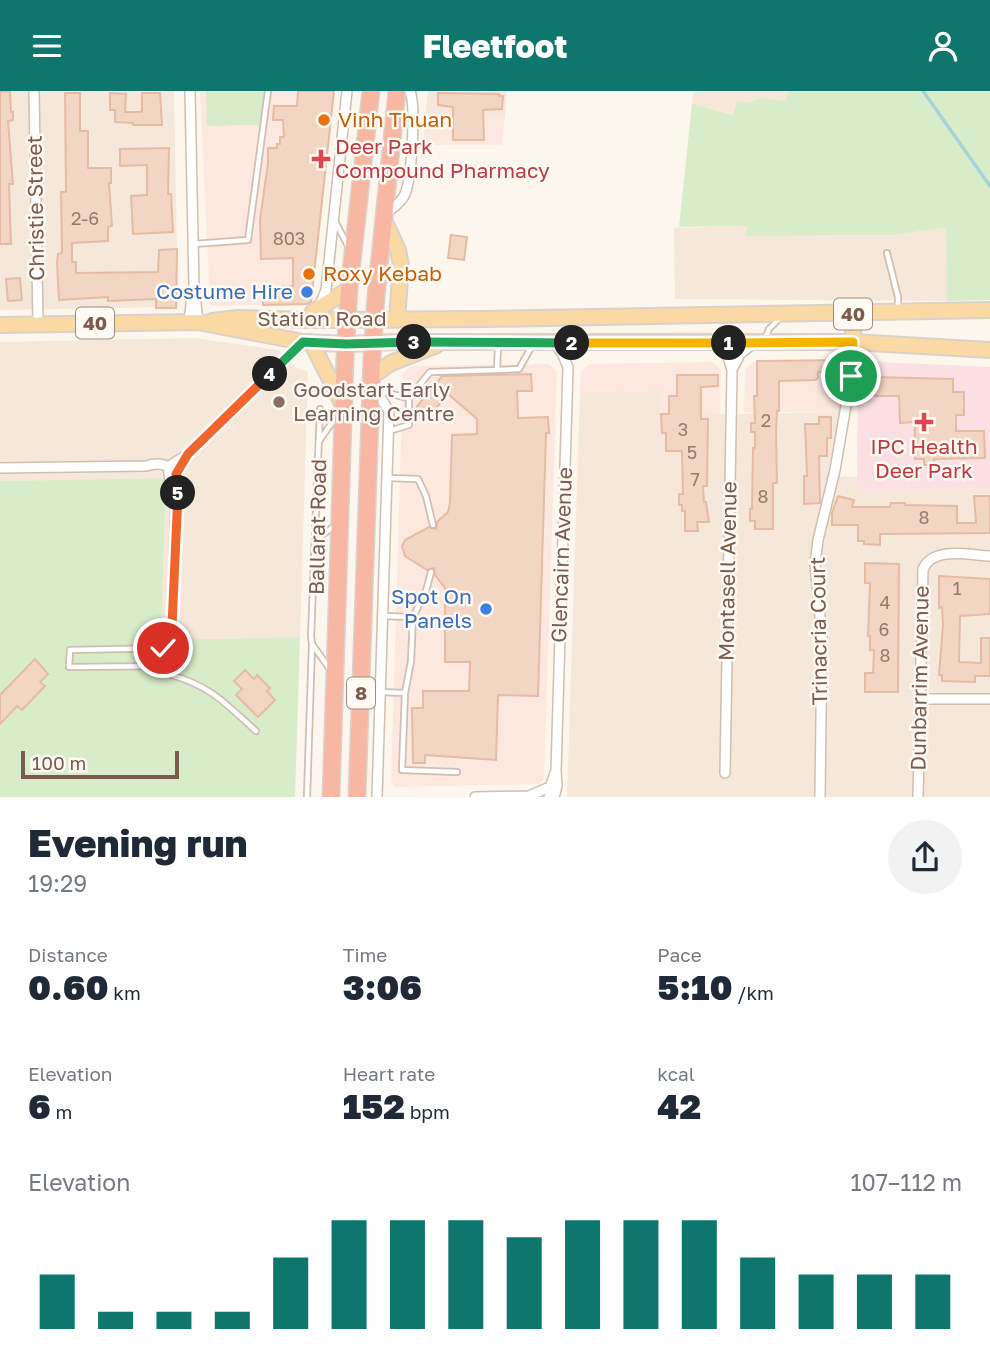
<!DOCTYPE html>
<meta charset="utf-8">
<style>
body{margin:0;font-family:"Golos Text",sans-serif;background:#f2f2f3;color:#1f2937;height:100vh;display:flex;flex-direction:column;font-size:26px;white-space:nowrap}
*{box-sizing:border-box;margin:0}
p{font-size:23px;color:#747a83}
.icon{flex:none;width:38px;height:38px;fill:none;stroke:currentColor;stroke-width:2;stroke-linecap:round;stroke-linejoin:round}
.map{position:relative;height:706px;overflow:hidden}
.side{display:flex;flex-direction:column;background:#fff;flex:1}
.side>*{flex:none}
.scale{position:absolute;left:21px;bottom:18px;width:158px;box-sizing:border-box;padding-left:7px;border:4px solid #7a5c4d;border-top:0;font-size:19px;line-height:24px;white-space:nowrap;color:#7a5c4d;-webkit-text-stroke:5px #fffaf3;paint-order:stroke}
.pin{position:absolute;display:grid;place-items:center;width:60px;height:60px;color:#fff;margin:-30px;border:4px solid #fff;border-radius:50%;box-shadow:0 2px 7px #0007}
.km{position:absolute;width:35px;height:35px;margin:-18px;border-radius:50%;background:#222;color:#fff;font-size:19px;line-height:35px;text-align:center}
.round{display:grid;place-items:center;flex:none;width:74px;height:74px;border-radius:37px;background:#f2f2f3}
.overview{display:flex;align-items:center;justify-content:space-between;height:119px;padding:0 28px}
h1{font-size:38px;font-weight:800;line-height:52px}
.figures{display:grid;grid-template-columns:repeat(3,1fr);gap:10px;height:119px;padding:7px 28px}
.figures div{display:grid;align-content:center}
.figures b{font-size:35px;font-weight:800}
.figures small{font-size:19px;font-weight:400}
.figures p{font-size:19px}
.chart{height:196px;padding:14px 28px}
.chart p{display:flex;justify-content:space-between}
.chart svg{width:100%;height:126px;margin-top:7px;stroke:#0f766e;stroke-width:6}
header{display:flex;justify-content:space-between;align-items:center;height:91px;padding:0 28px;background:#0f766e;color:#fff;font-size:32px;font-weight:800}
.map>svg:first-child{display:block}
.residential{fill:#f5e8da}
.commercial{fill:#fde8e0}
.medical{fill:#fbdfe3}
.green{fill:#d8ecc9}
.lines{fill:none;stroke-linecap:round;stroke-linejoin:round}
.stream{stroke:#a5d3da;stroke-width:3.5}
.building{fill:#f3d5c3;stroke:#e6bba3;stroke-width:2}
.lane-casing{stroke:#d1beb0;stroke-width:8}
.street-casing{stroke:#d1beb0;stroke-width:12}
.primary-casing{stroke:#dad1cd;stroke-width:18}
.highway-casing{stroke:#dad1cd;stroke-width:19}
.lane{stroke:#fff;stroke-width:4.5}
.street{stroke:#fff;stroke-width:9}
.primary{stroke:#fbd9a5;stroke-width:14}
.highway{stroke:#f7b7a3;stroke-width:16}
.split-1-casing{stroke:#fff;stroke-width:14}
.split-2-casing{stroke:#fff;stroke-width:14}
.split-3-casing{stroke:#fff;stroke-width:14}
.split-4-casing{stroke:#fff;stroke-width:14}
.split-5-casing{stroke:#fff;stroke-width:14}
.split-6-casing{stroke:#fff;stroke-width:14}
.split-1{stroke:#f5b400;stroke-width:9}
.split-2{stroke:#f5b400;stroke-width:9}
.split-3{stroke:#22a559;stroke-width:9}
.split-4{stroke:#22a559;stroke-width:9}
.split-5{stroke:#f0652b;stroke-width:9}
.split-6{stroke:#f0652b;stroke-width:9}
.food-dot{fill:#e8710a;stroke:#fffaf3;stroke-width:2.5}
.health-dot{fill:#e0444e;stroke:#fffaf3;stroke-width:2.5}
.shop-dot{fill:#3f7fe0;stroke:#fffaf3;stroke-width:2.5}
.education-dot{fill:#8d6e63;stroke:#fffaf3;stroke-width:2.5}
.labels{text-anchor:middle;stroke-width:5;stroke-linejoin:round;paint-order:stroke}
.number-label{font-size:18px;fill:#987a6a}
.shield{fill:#fffaf3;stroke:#a28b7f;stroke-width:2}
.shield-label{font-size:19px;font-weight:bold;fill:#7a5c4d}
.food-label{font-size:21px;fill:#c56008;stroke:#fffaf3;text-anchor:start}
.health-label{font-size:21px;fill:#be3a42;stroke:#fffaf3;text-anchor:start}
.street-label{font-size:21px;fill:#7a5c4d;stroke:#fffaf3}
.shop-label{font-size:21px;fill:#366cbe;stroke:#fffaf3;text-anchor:end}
.education-label{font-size:21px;fill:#785e54;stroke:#fffaf3;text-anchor:start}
</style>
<header><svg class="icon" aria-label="menu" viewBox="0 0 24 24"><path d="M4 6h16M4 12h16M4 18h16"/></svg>Fleetfoot<svg class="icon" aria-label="person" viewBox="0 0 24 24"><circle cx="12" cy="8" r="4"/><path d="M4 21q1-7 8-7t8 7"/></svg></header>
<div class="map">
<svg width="990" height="706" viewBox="0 0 990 706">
<rect width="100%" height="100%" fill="#fdf6ec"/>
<path class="residential" d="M0 0H174L178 216 0 219Z
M428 0H507L505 25H425Z
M693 0H788L787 10 761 7 746 12 733 24 692 13Z
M747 135 746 145 896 144 946 136 947 210 675 208 674 137Z
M194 247 278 259 295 276 308 281 300 546 161 549 166 387 0 390V251Z
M660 299V324L840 321 828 385 857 386V399L990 397V706H567L580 301Z"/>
<path class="commercial" d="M200 0H335L310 213 210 215Z
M425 25H505L502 54H423Z
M849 270 840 321H744L745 279 753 271Z
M713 271 721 279 720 323 660 324V299L580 301 581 281 589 273Z
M549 273 557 281 544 688 539 693 395 696 391 691 403 283 412 275Z"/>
<path class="medical" d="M858 270 990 276V397L857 399Z"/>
<path class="green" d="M206 0H264L261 34 207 35Z
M788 0H990V209L947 210 946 136 896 144 745 145 747 135 679 136 692 13 733 24 737 10 746 12 761 7 786 10Z
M166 387 161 549 300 546 295 706H0V390Z"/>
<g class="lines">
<path class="stream" d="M923 0 990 95"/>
</g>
<path class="building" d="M10 0 11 21H13V29L8 30 13 93H9L11 153H0V1Z
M298 0H334L311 211 307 213 263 214V197L293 195V167L261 168 260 129 268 72V57H277V53H280V46H284L283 29H273L274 15H297Z
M65 2H80V40H88V77H111V92H109L112 135 108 136V150L72 152V171H76V182L158 181 159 159 177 158 176 217H156V208L108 210V206L59 209 57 171 58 163 62 162 61 101H66Z
M110 2 126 3 125 21H142V2H160L162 34H133V32L115 31V19H110Z
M438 2 499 3V5H503L502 18 483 19 484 49H453V16L438 14Z
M169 57 168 103H171L173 141 133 143 131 105 147 104V74L120 75V58Z
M451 144 467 146 464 169 448 167Z
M20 187 22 209 8 210 6 188Z
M845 269 842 280 818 281V287L815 289 779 290V320H777L776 341 777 392H773V438H755V430H750V418H752L753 357H755V341H751V332H755L754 305H757V270Z
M531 283 532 300H517L518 327 548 326 549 342H546L538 605 498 604 496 669 425 664V672H413L412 617H423V600H469L470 571H445V497L435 484 434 477 427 479 405 465 402 455 405 449 429 436 436 438 437 431 448 421 450 412 452 344 477 343V328L448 303 426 329 414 319 442 285Z
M677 284H718V295L701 296V328H708L707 395H703L704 411H706L709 431H697L698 440H685V420H682V414H679V403H683L682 360H666V342H662L661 323H669V305H677Z
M874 286 953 288V301H964V324H956V340H984L985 367 934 368 935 374H924V368H915V331L900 332 899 305H875Z
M819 326H831V347H827V365H819L820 412 804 413V385H807L805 333H819Z
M838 405 854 409 852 416H890L891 412H905V414L957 415V432H976L974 405H990V442L880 443V454L864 453V450H858V434H832V422Z
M865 472 899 473 898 601H865V582H873L874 559H870V545H868L870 492H865Z
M939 485 990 488V523L960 525 959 571 981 572V547H990V585H975V591L942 590V584H939L943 534 942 516 939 517Z
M35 568 48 583 40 591 45 595 22 619 17 615 0 633V604Z
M245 579 254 588 257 584 270 597 267 600 275 609 258 626 236 604 242 598 234 590Z"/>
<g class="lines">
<g class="lane-casing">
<path id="lane" d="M336 132 348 155
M194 153 248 149 268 0
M887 162 898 206V219
M765 248 769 238 780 227
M497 279 519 278 533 253
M378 300 409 307 430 281 497 279 498 255
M320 318 311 545 312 553 329 577
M389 340 409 334V307
M319 350 338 323
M388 387 418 388 426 405 433 434
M315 449 336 434
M383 525 413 526 426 500 431 481
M413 526 411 570 405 602 402 679 457 681
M171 575 69 576 70 559 171 557V584C211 595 226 613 256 640
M381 601 405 602
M307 706 312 553"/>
</g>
<g class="street-casing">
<path id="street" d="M34 0 38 233
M190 0 194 195 198 231
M384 124C391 118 400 113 404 105 412 91 416 15 410 0
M319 216 326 199 347 0
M189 231 192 204
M718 252 727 263 732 279 725 682
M732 279 740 263 754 252
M372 293 389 320 377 706
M0 377 146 375C168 368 181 381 177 404
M171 557 176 413C174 400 167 387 169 375L188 363 303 251
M920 608H990
M475 706 529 705 550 696 555 682
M549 706 555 703 557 694 556 680 568 276 562 262 553 251
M820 706 822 546 815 473 818 449 835 379 851 285 853 251
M918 706 923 478C933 455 969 464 990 465"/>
</g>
<g class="primary-casing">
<path id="primary" d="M384 129 398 159 401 174 397 229
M853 223V251
M308 229 313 221 349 198
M212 230 238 227 308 229 487 228 990 219
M0 234 198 231 303 251 346 253 394 251H853L990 259
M311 251 343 314
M371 286 391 272 437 254"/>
</g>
<g class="highway-casing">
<path id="highway" d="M331 706 345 266 349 198 371 0
M357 706 372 267 376 205 397 0"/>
</g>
<use href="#lane" class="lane"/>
<use href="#street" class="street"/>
<use href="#primary" class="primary"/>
<use href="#highway" class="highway"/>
</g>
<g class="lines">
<g class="split-1-casing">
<path id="split-1" d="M729 252 853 251 851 285"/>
</g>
<g class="split-2-casing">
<path id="split-2" d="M572 252H729"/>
</g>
<g class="split-3-casing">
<path id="split-3" d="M414 251 572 252"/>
</g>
<g class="split-4-casing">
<path id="split-4" d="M270 283 303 251 346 253 414 251"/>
</g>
<g class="split-5-casing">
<path id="split-5" d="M178 402 179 390 176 383 188 363 270 283"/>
</g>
<g class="split-6-casing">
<path id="split-6" d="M163 557H171L178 402"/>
</g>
<use href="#split-1" class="split-1"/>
<use href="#split-2" class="split-2"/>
<use href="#split-3" class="split-3"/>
<use href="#split-4" class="split-4"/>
<use href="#split-5" class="split-5"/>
<use href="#split-6" class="split-6"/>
</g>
<g class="food-dot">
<circle cx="324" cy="29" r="7"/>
<circle cx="309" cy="183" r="7"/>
</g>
<g class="health-dot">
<path d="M317.5 57.5h7v7h7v7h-7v7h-7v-7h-7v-7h7z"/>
<path d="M920.5 320.5h7v7h7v7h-7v7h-7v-7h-7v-7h7z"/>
</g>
<g class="shop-dot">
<circle cx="307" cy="201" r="7"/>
<circle cx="486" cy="518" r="7"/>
</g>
<circle class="education-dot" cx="279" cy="311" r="7"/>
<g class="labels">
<g class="number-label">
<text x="85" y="134">2-6</text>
<text x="289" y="154">803</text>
<text x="766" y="336">2</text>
<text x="683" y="345">3</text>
<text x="692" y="368">5</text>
<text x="695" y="395">7</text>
<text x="763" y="412">8</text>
<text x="924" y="433">8</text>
<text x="957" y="504">1</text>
<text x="885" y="518">4</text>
<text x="884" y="545">6</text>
<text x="885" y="571">8</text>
</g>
<g class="shield">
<rect x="834" y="207.5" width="38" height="31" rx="5"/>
<rect x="76" y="216.5" width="38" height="31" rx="5"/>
<rect x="347" y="586.5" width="28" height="31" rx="5"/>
</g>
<g class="shield-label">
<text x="853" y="230">40</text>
<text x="95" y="239">40</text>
<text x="361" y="609">8</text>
</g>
<g class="food-label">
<text x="338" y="36">Vinh Thuan</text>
<text x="323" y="190">Roxy Kebab</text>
</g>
<g class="health-label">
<text x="335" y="63">Deer Park<tspan x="335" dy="24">Compound Pharmacy</tspan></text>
<text x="924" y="363" text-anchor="middle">IPC Health<tspan x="924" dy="24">Deer Park</tspan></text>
</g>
<g class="street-label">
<text transform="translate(36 117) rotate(-91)" y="7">Christie Street</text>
<text x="322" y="235">Station Road</text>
<text transform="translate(318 436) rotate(-89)" y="7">Ballarat Road</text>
<text transform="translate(562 464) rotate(-88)" y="7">Glencairn Avenue</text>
<text transform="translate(728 480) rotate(-89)" y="7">Montasell Avenue</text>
<text transform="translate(819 540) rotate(-91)" y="7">Trinacria Court</text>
<text transform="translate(920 587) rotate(-89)" y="7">Dunbarrim Avenue</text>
</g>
<g class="shop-label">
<text x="293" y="208">Costume Hire</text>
<text x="472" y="513">Spot On<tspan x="472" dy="24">Panels</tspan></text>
</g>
<g class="education-label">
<text x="293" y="306">Goodstart Early<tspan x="293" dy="24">Learning Centre</tspan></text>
</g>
</g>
</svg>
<div class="scale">100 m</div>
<div class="pin" style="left:851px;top:285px;background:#1e9e55"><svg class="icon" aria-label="arrive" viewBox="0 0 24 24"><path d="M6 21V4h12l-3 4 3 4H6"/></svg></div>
<div class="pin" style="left:163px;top:557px;background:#d93025"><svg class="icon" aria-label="check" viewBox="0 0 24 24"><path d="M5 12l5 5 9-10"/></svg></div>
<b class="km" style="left:729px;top:252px">1</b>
<b class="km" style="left:572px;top:252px">2</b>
<b class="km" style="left:414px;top:251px">3</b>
<b class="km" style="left:270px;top:283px">4</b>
<b class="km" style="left:178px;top:402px">5</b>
</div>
<section class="side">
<div class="overview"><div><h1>Evening run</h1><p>19:29</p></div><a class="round"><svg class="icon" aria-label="share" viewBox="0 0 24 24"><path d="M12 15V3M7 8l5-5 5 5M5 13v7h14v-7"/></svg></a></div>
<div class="figures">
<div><p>Distance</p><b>0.60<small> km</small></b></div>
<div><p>Time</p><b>3:06</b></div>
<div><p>Pace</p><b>5:10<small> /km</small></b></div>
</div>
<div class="figures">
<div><p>Elevation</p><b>6<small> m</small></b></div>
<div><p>Heart rate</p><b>152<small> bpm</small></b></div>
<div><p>kcal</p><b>42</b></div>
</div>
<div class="chart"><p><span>Elevation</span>107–112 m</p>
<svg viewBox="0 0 160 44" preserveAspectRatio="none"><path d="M5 44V25M15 44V38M25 44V38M35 44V38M45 44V19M55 44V6M65 44V6M75 44V6M85 44V12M95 44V6M105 44V6M115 44V6M125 44V19M135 44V25M145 44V25M155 44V25"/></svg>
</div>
</section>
